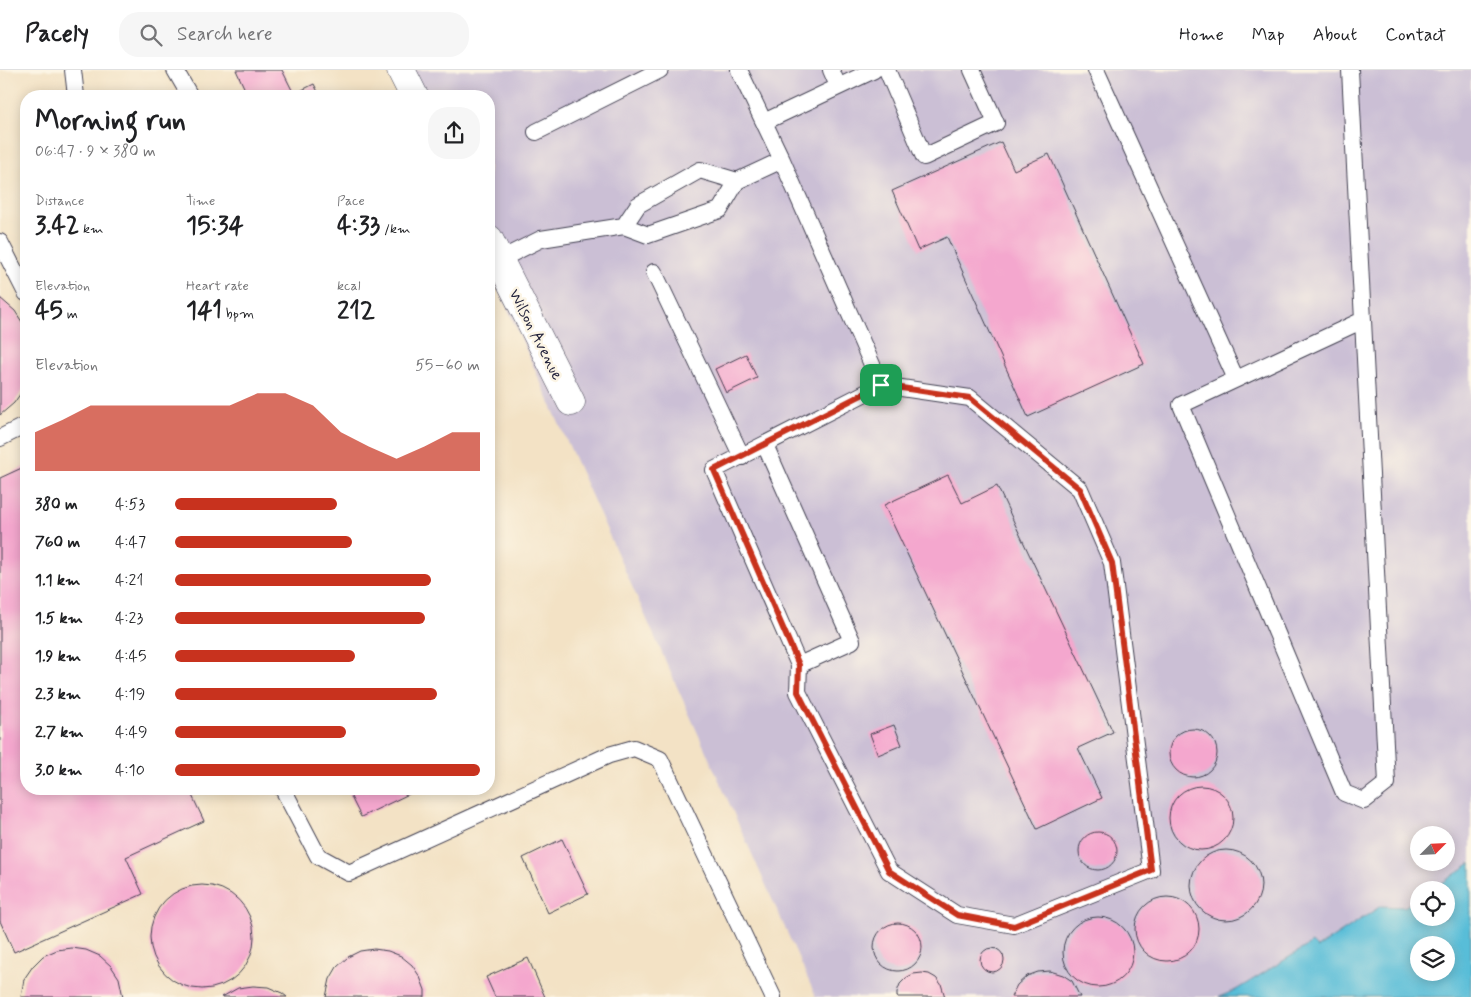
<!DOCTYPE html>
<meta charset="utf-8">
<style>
body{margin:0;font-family:Mynerve,sans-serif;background:#f6f6f6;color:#202124;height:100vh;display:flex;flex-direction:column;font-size:19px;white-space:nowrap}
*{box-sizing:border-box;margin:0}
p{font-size:16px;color:#757577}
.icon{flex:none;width:28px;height:28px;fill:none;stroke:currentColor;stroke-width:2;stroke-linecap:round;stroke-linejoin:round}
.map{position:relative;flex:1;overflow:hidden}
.panel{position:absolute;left:20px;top:20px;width:475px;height:705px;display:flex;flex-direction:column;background:#fff;border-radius:20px;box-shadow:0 2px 12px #0003}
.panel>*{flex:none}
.needle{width:32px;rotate:66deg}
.fabs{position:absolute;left:1410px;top:756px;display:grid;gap:10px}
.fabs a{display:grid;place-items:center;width:45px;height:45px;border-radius:50%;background:#fff;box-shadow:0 2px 12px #0003;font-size:25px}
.pin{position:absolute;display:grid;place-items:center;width:42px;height:42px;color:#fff;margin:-21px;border-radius:10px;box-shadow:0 2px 8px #0006}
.round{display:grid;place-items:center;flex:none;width:52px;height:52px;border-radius:20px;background:#f6f6f6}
.overview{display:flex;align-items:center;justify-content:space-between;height:85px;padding:0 15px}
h1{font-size:28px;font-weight:800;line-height:38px}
.stats{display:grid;grid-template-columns:repeat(3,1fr);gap:8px;height:85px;padding:5px 15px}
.stats div{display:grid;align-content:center}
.stats b{font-size:25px;font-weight:800}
.stats small{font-size:14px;font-weight:400}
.stats p{font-size:14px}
.chart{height:140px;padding:10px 15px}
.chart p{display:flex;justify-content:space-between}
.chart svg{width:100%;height:90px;margin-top:5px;fill:#c8321e;opacity:.7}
ul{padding:0 15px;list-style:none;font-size:16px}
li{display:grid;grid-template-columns:80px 60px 1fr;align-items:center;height:38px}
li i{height:12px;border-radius:6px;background:#c8321e}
header{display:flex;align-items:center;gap:30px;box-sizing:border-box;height:70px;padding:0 25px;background:#fff;border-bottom:1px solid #e0e0e0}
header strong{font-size:24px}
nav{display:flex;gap:28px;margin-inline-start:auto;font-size:18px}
.search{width:350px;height:45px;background:#f6f6f6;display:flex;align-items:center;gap:12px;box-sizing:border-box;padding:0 18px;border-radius:20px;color:#757577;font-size:19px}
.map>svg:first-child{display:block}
.industrial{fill:#cbbfd5;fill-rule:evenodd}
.water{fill:#59bdd8;stroke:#3e708a;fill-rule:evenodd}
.building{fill:#f4a7ce}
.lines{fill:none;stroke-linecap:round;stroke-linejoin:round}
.lane-casing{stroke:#413f50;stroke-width:18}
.street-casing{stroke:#413f50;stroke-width:29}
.lane{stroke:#fff;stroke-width:16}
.street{stroke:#fff;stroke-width:28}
.route-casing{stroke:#fff;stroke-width:10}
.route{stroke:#c8321e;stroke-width:6}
.labels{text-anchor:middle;stroke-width:5;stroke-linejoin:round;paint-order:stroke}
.street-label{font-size:16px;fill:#22223b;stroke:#fcf5e5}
</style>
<header>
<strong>Pacely</strong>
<div class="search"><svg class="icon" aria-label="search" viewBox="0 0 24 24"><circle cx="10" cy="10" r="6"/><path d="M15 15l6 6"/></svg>Search here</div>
<nav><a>Home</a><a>Map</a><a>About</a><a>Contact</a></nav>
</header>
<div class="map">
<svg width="1471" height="927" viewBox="0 0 1471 927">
<rect width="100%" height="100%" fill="#fcf5e5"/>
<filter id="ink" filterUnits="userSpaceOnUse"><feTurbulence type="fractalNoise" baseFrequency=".02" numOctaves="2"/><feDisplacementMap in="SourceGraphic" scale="10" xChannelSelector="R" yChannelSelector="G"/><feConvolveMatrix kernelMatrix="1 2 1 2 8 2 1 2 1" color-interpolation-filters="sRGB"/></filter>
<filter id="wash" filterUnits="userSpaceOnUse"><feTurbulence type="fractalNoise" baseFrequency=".0096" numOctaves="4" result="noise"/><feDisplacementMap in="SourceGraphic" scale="20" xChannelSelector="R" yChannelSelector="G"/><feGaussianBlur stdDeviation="1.12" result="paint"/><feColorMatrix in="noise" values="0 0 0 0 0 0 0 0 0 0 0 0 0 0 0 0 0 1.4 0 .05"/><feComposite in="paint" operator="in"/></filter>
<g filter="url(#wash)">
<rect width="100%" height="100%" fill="#f3e2c5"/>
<path class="industrial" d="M401 0H1471V793L1432 820H1419V828L1404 837 1381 836 1316 878 1312 873 1236 920 1219 927H816L489 197V26H413ZM1419 765H1446V792H1419Z"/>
<path class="water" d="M1471 793V927H1219L1236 920 1312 873 1317 878 1381 836 1404 837 1419 828V848H1446V820H1432ZM1419 875H1446V902H1419Z"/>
<g id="blocks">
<path class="building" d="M236 0H282L294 24 314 14 320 26H248Z
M1001 72 1014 100 1049 84 1144 294 1028 347 947 167 918 180 892 121Z
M0 228 15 241 24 255 26 261V312L23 320 14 333 0 345Z
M746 284 757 308 726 323 715 299Z
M26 396V719H189L204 751 126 787 143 824 14 882 0 851V408Z
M948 405 962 433 997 416 1113 662 1078 678 1102 728 1037 759 884 435Z
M894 655 902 675 878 685 870 664Z
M1169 683a24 24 0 1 1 48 0a24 24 0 1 1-48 0Z
M1169 748a32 32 0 1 1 64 0a32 32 0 1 1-64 0Z
M347 719H410L411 723 361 747Z
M1079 781a19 19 0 1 1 38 0a19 19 0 1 1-38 0Z
M562 769 588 824 548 843 523 788Z
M1191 815a35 35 0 1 1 70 0a35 35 0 1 1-70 0Z
M150 867a52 52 0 1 1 104 0a52 52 0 1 1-104 0Z
M1135 859a32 32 0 1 1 64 0a32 32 0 1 1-64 0Z
M1063 882a35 35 0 1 1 70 0a35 35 0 1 1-70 0Z
M874 877a24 24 0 1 1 48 0a24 24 0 1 1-48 0Z
M980 890a12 12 0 1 1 24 0a12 12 0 1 1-24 0Z
M72 878 86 880 100 886 111 896 119 908 123 927H21L24 909 33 896 43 886 57 880Z
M374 879 388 881 401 886 412 895 420 907 425 920V927H326L330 909 337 897 348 887 360 881Z
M528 888 545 927H495L486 907Z
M1050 901 1063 905 1072 911 1080 927H1011L1017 915 1027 906 1038 902Z
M922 903 929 904 936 908 941 914 945 927H897V922L900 914 906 908 913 904Z
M253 916 268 917 282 923 287 927H222L238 918Z"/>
</g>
</g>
<g filter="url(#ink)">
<use href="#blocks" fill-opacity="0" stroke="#413f50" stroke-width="1"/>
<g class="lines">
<g class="lane-casing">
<path id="lane" d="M73 0 76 26
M175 0 190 26
M739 0 782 90 881 315
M831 0 838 16
M887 0 924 87 996 53 972 0
M1096 0 1236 309
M1350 0 1387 713 1364 731 1344 723 1181 335 1363 250
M764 52 874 0
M536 62 660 0
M737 111 700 100 638 135 624 156 648 165 720 140 737 111 782 90
M0 172 26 223
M499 190 541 169 624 156
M654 202 742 387
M0 368 26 355
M765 375 852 571 799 595 714 400 881 315 970 328 1080 419 1112 493 1151 800 1014 855 957 845 889 801 798 622 799 595
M283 719 318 786 349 803 609 685 634 678 660 689 773 927"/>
</g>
<g class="street-casing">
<path id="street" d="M401 0 414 26
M489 169 571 332"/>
</g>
<use href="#lane" class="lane"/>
<use href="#street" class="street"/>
</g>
</g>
<g class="lines" filter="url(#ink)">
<g class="route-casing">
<path id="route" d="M881 315 970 328 1080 419 1112 493 1151 800 1014 856 957 845 889 801 798 622 799 595 714 400Z"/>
</g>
<use href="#route" class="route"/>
</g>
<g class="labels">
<g class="street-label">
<text transform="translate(537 264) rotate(63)" y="6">Wilson Avenue</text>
</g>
</g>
</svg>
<div class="fabs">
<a><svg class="needle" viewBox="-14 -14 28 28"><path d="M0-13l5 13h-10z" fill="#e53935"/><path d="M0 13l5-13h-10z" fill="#757577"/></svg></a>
<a><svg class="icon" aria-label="locate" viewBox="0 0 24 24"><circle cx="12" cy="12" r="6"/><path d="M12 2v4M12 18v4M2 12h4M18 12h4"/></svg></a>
<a><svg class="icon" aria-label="layers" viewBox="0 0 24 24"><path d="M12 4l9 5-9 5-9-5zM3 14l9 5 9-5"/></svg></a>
</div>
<div class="pin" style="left:881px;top:315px;background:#1e9e55"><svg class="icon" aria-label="arrive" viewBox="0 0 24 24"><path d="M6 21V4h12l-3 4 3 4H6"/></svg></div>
<section class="panel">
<div class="overview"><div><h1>Morning run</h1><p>06:47 · 9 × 380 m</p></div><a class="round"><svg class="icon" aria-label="share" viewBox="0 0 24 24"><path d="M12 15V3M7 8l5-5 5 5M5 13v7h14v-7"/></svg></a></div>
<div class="stats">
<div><p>Distance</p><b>3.42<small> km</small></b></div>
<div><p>Time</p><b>15:34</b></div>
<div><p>Pace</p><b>4:33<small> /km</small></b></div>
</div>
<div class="stats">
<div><p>Elevation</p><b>45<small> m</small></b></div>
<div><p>Heart rate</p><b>141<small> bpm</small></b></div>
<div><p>kcal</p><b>212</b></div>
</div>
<div class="chart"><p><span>Elevation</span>55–60 m</p>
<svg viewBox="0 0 160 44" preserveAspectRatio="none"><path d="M0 44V25L10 19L20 12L30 12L40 12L50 12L60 12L70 12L80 6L90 6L100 12L110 25L120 32L130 38L140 32L150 25L160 25V44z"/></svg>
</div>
<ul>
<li><b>380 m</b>4:53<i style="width:53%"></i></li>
<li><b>760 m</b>4:47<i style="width:58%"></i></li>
<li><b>1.1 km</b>4:21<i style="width:84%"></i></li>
<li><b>1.5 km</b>4:23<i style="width:82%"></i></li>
<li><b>1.9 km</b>4:45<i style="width:59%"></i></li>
<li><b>2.3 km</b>4:19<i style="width:86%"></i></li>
<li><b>2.7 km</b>4:49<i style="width:56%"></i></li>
<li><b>3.0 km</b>4:10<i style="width:100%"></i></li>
</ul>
</section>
</div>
